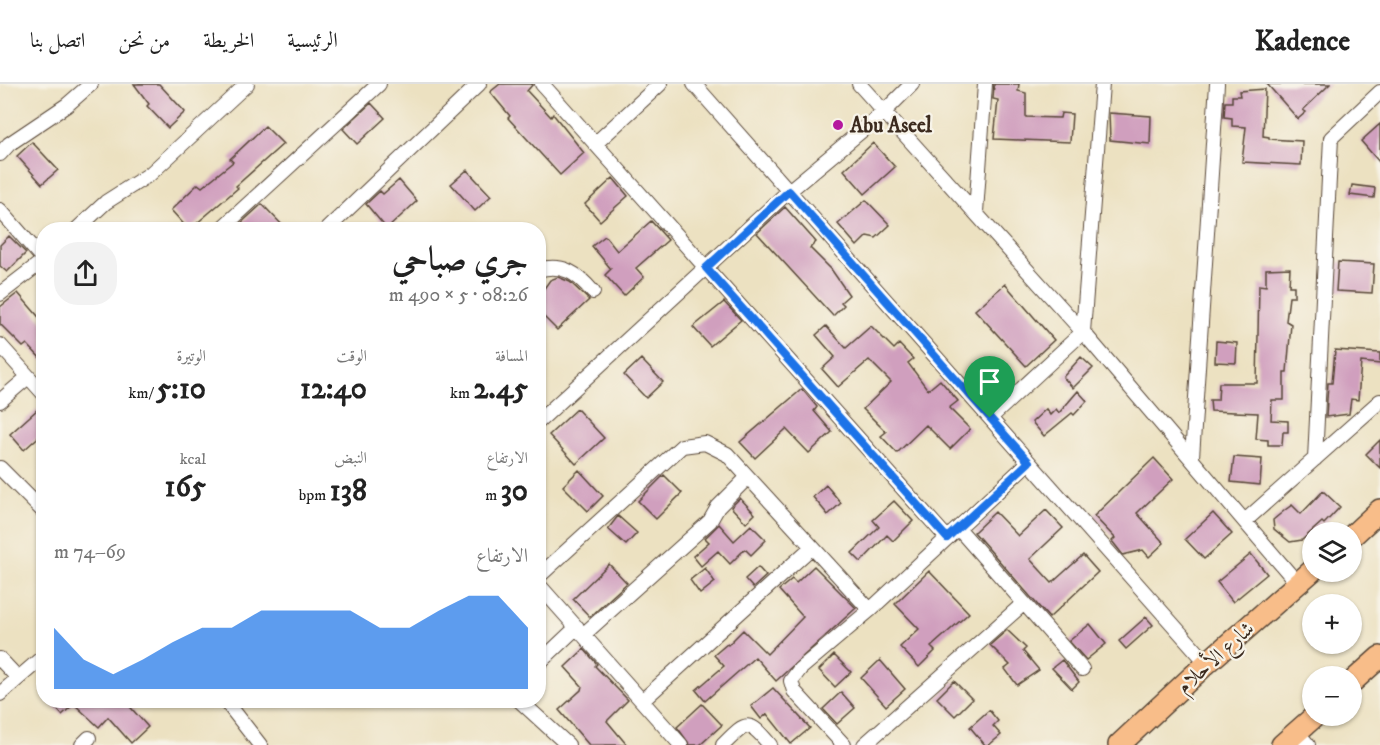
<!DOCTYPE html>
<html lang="ar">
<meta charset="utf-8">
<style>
body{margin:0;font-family:"IM FELL DW Pica",Amiri,serif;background:#f2f2f2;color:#222;direction:rtl;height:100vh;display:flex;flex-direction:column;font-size:22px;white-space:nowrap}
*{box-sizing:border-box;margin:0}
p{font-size:20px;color:#767676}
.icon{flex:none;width:33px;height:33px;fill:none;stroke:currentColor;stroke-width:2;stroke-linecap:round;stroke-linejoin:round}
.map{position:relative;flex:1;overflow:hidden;direction:ltr}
.side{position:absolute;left:36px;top:138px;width:510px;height:486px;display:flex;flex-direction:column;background:#fff;border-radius:24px;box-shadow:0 2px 4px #0004;direction:rtl}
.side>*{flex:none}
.tools{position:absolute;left:1302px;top:438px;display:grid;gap:12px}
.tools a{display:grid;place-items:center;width:60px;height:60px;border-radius:50%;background:#fff;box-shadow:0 2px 4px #0004;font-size:30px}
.pin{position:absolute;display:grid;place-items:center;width:51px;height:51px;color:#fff;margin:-62px -26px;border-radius:50% 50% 50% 0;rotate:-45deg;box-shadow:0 0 6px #0007}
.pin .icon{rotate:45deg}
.round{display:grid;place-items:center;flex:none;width:63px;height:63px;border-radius:24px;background:#f2f2f2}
.headline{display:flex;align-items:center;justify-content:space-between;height:102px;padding:0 18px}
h1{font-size:33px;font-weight:700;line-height:45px}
.figures{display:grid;grid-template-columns:repeat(3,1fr);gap:9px;height:102px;padding:6px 18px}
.figures div{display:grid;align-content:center}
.figures b{font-size:30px;font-weight:700}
.figures small{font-size:16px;font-weight:400}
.figures p{font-size:16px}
.chart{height:168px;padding:12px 18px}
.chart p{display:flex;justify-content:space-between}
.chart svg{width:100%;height:108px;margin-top:6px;fill:#1a73e8;opacity:.7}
header{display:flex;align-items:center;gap:36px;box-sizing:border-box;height:84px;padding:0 30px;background:#fff;border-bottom:2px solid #e0e0e0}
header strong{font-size:28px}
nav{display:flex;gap:33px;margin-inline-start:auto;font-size:21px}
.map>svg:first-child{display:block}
.building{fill:#d09fbe}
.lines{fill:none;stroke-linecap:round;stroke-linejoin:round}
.minor-casing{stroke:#564536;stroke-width:16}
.primary-casing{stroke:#564536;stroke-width:24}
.minor{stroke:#fff;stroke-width:14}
.primary{stroke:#f8bd89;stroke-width:21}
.route-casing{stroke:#fff;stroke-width:12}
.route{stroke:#1a73e8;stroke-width:8}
.poi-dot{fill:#b5179e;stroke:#f7f3e8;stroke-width:2}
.labels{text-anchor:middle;stroke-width:4.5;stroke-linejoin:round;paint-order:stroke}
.poi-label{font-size:21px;font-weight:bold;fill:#3b2a1e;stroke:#f7f3e8;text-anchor:start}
.street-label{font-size:21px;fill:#3b2a1e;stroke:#f7f3e8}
</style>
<header>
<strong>Kadence</strong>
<nav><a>الرئيسية</a><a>الخريطة</a><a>من نحن</a><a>اتصل بنا</a></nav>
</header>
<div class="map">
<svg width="1380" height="661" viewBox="0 0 1380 661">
<rect width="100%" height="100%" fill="#f7f3e8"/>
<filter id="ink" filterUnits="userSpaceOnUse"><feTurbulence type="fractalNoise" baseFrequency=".0167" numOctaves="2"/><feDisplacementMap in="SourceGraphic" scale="12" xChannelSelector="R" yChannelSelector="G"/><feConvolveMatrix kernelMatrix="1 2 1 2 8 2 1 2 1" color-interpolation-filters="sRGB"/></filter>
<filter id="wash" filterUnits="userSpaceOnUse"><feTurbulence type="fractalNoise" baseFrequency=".008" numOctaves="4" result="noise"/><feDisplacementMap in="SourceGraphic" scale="24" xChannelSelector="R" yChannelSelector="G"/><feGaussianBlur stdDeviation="1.35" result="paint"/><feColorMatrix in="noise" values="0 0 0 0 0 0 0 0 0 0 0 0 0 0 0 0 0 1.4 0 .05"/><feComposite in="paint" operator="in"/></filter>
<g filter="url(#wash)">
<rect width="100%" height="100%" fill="#ece1c1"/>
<g id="blocks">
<path class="building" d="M134 0H159L185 28 168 44 147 22 149 20Z
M500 0H533L527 7 551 33 553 30 584 69 560 91 508 34 510 32 490 8Z
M994 0H1019L1018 7 1026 9V33L1060 34 1061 29 1072 30 1070 58 994 55 998 16 993 15Z
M1267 0H1330L1303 26 1306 28 1298 35Z
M1265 5 1263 52 1269 53V55L1302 57 1301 81 1242 78 1246 43 1232 42V34L1224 33 1225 18H1232V12H1240L1239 7Z
M371 19 385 34 357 60 343 45Z
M1109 29 1151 32 1150 60 1110 56Z
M1380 40V79L1361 57Z
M265 42 283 60 236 102 238 104 189 146 171 126 198 100 202 103 233 78 230 75Z
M32 58 58 86 42 100 17 72Z
M873 59 895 83 865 110 844 86Z
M467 86 491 112 475 127 451 100Z
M613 94 628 112 600 137 585 120Z
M399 96 417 117 387 145 366 120 380 107 383 110Z
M1352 101 1375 104 1374 114 1350 111Z
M866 116 890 141 876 154 867 152 857 162 838 140Z
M262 120 287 146H243L239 141Z
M785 123 816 158 810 164 831 185 849 211 841 218 844 221 833 232 757 149Z
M651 137 668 156 636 184 644 193 624 212 605 191 611 185 592 162 605 152 617 167Z
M9 152 26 169 7 188 0 182V161Z
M1338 178 1374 180 1372 209 1336 207Z
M1290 184 1289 202H1294V213H1289L1286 237 1291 240 1287 288H1284V316H1272L1271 336 1288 337V348H1283L1282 361H1268V356L1256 355 1258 329 1211 327 1210 316H1218L1219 299H1257L1259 201 1266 202V185Z
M558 193 570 198 589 216 557 246 538 227V202L543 206 550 196Z
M1005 200 1054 256 1026 282 975 226Z
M18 209 44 239V278L27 260 23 263 0 240V223Z
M724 218 741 236 710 262 693 243Z
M826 242 846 264 871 242 894 265 899 260 913 275 908 279 928 306 940 296 958 317 949 324 970 345 950 365 926 341 897 369 881 352 886 348 863 325 891 298 869 276 838 303 822 285 835 273 816 251Z
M1216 257 1237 259 1236 279 1215 278Z
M1335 266 1380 269V280L1361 278 1358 316 1351 315 1349 330 1326 333 1328 299H1332Z
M1081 273 1093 284 1073 304 1063 293Z
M641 275 663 298 646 314 624 291Z
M802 305 817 323 814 327 832 348 809 369 786 345 755 374 740 358Z
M1078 307 1087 317 1074 331 1072 329 1044 352 1032 338 1046 325 1050 331 1056 325 1059 329Z
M38 325 44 331V348L24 366 10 350Z
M577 325 604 354 576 380 549 351Z
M1380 356V384L1366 370Z
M1234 373 1262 375 1260 401 1231 398Z
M1154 374 1173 395 1137 429 1164 459 1149 473 1143 466 1123 471 1112 457 1115 454 1094 432Z
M579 386 603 412 588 427 563 402Z
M664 391 682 409 656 435 638 417Z
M826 401 841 419 828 431 813 413Z
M1323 407 1340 423 1324 440 1322 438 1302 456 1290 458 1274 445 1273 436 1285 426 1292 421 1301 430Z
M740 414 755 430 746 439 731 423Z
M894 417 913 437 893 457 887 451 861 478 852 469 879 443 873 436Z
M1046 426 1063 444 1030 475 1052 499 1083 471 1098 488 1049 534 974 448 995 428 1018 452Z
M1213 429 1232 450 1204 475 1185 455Z
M618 432 637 449 626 461 608 445Z
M719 440 734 457 751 441 766 456 751 471 745 465 730 480 718 467 701 482 693 472 709 458 705 454Z
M1251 470 1267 490 1233 518 1217 498Z
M609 480 627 499 590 533 573 515Z
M814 482 856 524 776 597 755 573 705 617 696 606 724 582 714 571 727 560 728 561 743 546 767 570 803 533 779 506 792 495 796 499Z
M758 483 766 492 753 504 745 495Z
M705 484 715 498 700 510 690 496Z
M929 487 969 529 931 563 935 567 919 583 900 563 919 545 895 520Z
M1146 533 1153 541 1126 565 1119 557Z
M1090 540 1106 560 1086 576 1069 557Z
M1007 546 1026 564 1023 567 1039 586 1017 601 1005 585 1010 581 990 561Z
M584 565 597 580 595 582 628 616 607 637 627 661H589L559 626 581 606 582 602 565 583Z
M834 571 851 588 835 603 819 586Z
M880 576 905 605 886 622 861 594Z
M1062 576 1079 598 1072 605 1052 584Z
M954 597 972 615 955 632 937 614Z
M773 604 810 644 791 660 767 630 761 635 751 622Z
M841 608 855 624 837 640 823 625Z
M49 616H124L148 643 131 659 108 633 99 643 74 620 62 631Z
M702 620 722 641 700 661H690L677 643Z
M989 626 998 637 993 642 1001 651 989 661H985L970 643Z"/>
</g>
</g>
<g filter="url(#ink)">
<use href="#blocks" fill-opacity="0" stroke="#564536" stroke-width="1.5"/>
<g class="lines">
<g class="minor-casing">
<path id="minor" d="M542 0 947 454
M694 0 1207 579
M859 0 1083 248 1298 500
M595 60 660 0
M0 70 9 60 67 21 91 0
M0 126 44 176
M976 128 985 0
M76 146 106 118 150 90 247 0
M220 146 379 0
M326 146 479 0
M538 186C563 179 577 189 593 208
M0 210 44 176
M0 261 44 310
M0 317 28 293
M990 334 1083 248 1102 0
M538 338 789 107 884 28 912 0
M1192 373 1217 0
M1315 375 1331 54 1380 8
M0 384 44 428
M1246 436 1380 317
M958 444 1082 585
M538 493 682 362 705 359 727 370 870 526
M538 500 681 661
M583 551 710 437 718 423 748 393
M0 575 18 594
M538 580 577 543
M0 610 44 572
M225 616 260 661
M519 616 568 661
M642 617 812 463
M1297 648 1308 661
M82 661 89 654
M723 661C746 638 748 634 770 661
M844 661 794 607 791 597 800 585 870 526 1029 378
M864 661 1024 519"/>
</g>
<g class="primary-casing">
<path id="primary" d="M1352 452 1380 426
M1352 598 1380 573
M1119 661 1207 579 1312 487
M1282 661 1315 632"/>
</g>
<use href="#minor" class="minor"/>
<use href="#primary" class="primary"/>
</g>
</g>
<g class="lines" filter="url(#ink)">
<g class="route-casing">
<path id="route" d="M789 107 1029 378 947 454 706 184Z"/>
</g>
<use href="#route" class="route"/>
</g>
<circle class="poi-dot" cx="838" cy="41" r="6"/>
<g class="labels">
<g class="poi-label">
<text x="850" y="48">Abu Aseel</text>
</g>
<g class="street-label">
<text transform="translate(1215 573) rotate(-42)" y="7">شارع الأحلام</text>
</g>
</g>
</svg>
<div class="tools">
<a><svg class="icon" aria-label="layers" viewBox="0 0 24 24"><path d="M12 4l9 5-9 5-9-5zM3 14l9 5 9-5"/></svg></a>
<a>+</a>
<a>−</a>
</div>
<div class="pin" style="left:990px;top:334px;background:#1e9e55"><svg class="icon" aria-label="arrive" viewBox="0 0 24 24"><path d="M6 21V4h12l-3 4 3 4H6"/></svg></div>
<section class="side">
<div class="headline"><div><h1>جري صباحي</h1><p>08:26 · 5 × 490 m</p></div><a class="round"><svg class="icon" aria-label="share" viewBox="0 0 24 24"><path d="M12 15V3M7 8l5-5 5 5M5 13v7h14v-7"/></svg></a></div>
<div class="figures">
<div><p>المسافة</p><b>2.45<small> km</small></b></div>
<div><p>الوقت</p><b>12:40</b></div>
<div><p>الوتيرة</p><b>5:10<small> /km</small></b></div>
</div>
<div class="figures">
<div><p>الارتفاع</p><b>30<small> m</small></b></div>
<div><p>النبض</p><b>138<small> bpm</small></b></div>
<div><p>kcal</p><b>165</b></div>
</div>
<div class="chart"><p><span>الارتفاع</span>69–74 m</p>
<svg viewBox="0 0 160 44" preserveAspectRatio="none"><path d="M0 44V19L10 32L20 38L30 32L40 25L50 19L60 19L70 12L80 12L90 12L100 12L110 19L120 19L130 12L140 6L150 6L160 19V44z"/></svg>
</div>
</section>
</div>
